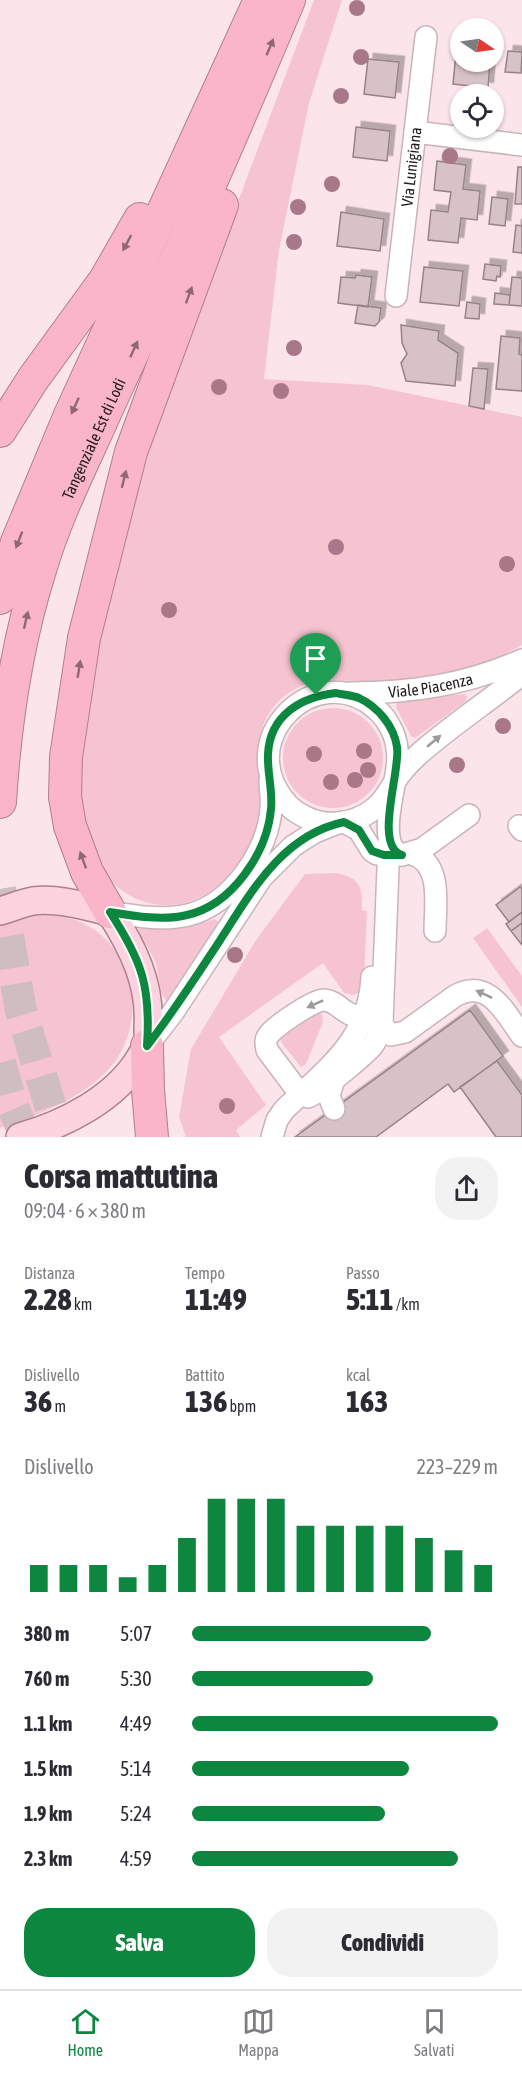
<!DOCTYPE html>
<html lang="it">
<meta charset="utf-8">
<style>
body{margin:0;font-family:"Asap Condensed",sans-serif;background:#f2f2f3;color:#2b2b33;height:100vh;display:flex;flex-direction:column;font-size:22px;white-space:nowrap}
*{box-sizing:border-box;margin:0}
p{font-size:20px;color:#7c7c81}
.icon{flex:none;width:33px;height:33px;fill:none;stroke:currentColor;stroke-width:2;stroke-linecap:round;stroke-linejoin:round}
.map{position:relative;height:1137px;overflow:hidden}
.drawer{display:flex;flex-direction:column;background:#fff;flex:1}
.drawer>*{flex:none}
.needle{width:39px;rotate:103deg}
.tools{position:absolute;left:450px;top:18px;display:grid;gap:12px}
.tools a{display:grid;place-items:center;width:54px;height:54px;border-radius:50%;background:#fff;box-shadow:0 2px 4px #0004;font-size:30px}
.pin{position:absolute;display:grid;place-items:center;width:51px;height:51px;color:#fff;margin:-62px -26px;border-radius:50% 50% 50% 0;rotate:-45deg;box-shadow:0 0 6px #0007}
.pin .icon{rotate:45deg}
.round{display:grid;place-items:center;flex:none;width:63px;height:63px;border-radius:24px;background:#f2f2f3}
.head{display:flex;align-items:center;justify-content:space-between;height:102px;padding:0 24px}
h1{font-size:33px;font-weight:800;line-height:45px}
.metrics{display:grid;grid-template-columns:repeat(3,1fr);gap:9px;height:102px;padding:6px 24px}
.metrics div{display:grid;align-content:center}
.metrics b{font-size:30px;font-weight:800}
.metrics small{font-size:16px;font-weight:400}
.metrics p{font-size:16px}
.chart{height:168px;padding:12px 24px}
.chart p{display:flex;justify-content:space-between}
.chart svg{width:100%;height:108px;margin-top:6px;stroke:#0d8640;stroke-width:6}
.cta{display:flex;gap:12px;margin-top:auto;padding:12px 24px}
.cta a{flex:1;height:69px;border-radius:24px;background:#0d8640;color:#fff;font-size:24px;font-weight:800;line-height:69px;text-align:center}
.cta a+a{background:#f2f2f3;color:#2b2b33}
ul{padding:0 24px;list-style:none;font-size:20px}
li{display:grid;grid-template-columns:96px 72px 1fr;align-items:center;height:45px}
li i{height:15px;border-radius:8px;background:#0d8640}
.dock{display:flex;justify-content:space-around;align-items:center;height:84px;border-top:2px solid #e1e1e2;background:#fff;font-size:16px;color:#7c7c81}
.dock a{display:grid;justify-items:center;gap:3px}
.dock .active{color:#0d8640}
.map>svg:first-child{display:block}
.green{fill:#f6c3d0}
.building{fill:#d7c2c7;stroke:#968388;stroke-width:1.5;filter:url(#shadow)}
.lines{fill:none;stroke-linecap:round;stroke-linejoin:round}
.highway-tunnel{stroke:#d0bdc2;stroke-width:32;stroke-dasharray:32 16;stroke-linecap:butt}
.minor-casing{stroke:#c9b4b9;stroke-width:24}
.major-casing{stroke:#af7f8c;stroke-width:30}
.highway-casing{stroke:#af7f8c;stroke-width:34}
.minor{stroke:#fff;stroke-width:21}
.major{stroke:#fcd3de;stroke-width:27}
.highway{stroke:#fab5c8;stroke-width:32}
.tree{fill:#a87889}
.oneway{fill:#8e6873}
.oneway2{fill:#9c999a}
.route-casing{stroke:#fff;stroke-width:12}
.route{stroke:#0d8640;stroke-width:8}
.labels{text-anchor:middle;stroke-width:4.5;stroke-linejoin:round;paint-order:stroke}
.street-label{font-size:16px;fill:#231c1e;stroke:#fcf8f9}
</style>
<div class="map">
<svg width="522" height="1137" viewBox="0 0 522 1137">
<defs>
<filter id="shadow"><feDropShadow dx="5.5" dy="-5.5" stdDeviation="0" flood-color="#0004"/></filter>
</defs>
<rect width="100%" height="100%" fill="#fbe5eb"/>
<path class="green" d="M314 0H342L309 103 279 250 264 379 368 385 522 417V645C494 661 461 672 429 677 413 680 394 683 377 682 341 681 306 673 278 702 249 732 262 768 261 803 261 831 248 857 228 877 215 890 202 899 184 903 164 908 142 904 126 893 92 872 80 825 80 787 80 734 91 681 102 630 122 528 155 431 190 333 230 221 272 111 314 0Z
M464 694 467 696 466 701 415 738 411 736 396 707 397 703 401 701Z
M283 758a50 50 0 1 1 100 0a50 50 0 1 1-100 0Z
M337 873C362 880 362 886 362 910L367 911 364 982 361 991 354 995 344 993 323 963 219 1037 266 1105 236 1130 240 1137H186L179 1117 191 1049 256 940 305 874Z
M43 915C54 916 65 916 75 920 136 941 150 1024 109 1069 81 1099 38 1115 0 1128V925L26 917Z
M215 919 220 924 169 1002 166 1001C159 992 159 975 156 964 152 951 142 941 138 930L142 926C171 931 188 927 215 919Z
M487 928 522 976V1007L473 938Z
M315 1013 322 1014 323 1022 306 1064 301 1067 281 1042V1039Z"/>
<path class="building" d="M457 43 460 44V62H490L488 88 453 84Z
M508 51 522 52 521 73 505 72Z
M368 59 399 62 395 98 364 94Z
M356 127 390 131 387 161 353 157Z
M437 161 466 165 463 189 480 191 477 220 461 218 458 243 428 240 431 210 448 212 451 192 434 190Z
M518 167H522V204H515Z
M492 197 508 199 505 226 489 224Z
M341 212 384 219 380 251 337 246Z
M516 225 522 226V253L513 252Z
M485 264 501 266 500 277 497 276 496 281 483 279Z
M424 267 463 271 459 306 420 302Z
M356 275 372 277 368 307 338 303 341 277 355 278Z
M512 277 522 278V306L509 305Z
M495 293 510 295 509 305 494 304Z
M467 302 480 304 479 319 465 318Z
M358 305 381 308 379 322 375 326 355 323Z
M401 325 439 331 438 340 458 353 455 386 406 381 401 363 407 354 402 343Z
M501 336 520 338 519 354 522 355V391L496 389Z
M473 368 488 369 484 409 469 406Z
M520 887 522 889V912L509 922 496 905Z
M522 912V923L511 931 506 924Z
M522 923V945L511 931Z
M470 1010 503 1056 454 1092 448 1084 376 1137H295Z
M497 1061 522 1095V1137H496L460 1087Z"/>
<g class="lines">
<path class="highway-tunnel" d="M0 889 21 1011 60 1137
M0 1063 12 1105 26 1137"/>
<g class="minor-casing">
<g id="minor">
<path d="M415 132 522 145"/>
<path id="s1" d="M396 296 426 37"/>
<path id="s2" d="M349 693C410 693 466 685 522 660"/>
<path d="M344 822 359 830 372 851 377 854 402 855 422 849 469 815"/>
<path d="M519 826 522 830"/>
<path d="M389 842 382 1023 386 1031 391 1035 405 1032 455 996C489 977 505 1013 522 1036"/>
<path d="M412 854C443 863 435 905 435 931"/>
<path d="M402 855C375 847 396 786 397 767 398 761 398 754 397 749 396 735 387 718 376 709 316 656 229 741 288 805 300 817 320 825 337 823 351 822 364 817 375 808 384 801 388 792 394 783 400 773 409 763 418 755 450 726 488 702 522 674"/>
<path d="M110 912C134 916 164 921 188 915 231 905 269 851 271 808 272 799 270 789 270 780"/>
<path d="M366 1013C347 1023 341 1001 324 1000 315 999 273 1027 268 1036 265 1040 266 1045 267 1050L300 1094 308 1097C319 1093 365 1055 373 1045 378 1038 380 1032 382 1023"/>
<path d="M147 1046 174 1011 262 877 293 846 315 832 335 824"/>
<path d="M334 1079 329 1096 334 1109"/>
<path d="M272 1137 277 1120 284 1110C326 1069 369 1041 372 977"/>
</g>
</g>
<g class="major-casing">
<path id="major" d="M0 911C11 908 22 903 33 901 59 898 85 906 110 912 133 948 151 984 148 1027 148 1033 149 1041 147 1046 146 1050 142 1054 140 1058 115 1099 65 1124 20 1137"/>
</g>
<g class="highway-casing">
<g id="highway">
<path d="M0 431 33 379 105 280 140 219"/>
<path d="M0 598 17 542 70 415 260 0"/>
<path id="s3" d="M0 802C5 723 16 646 40 570 54 522 76 477 97 431 122 375 149 319 175 262 215 176 252 88 289 0"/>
<path d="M110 912 87 872 70 826 65 797 66 757 84 638 131 452 222 205"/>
<path d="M147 1046 148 1090 152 1137"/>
</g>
</g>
<use href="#minor" class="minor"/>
<use href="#major" class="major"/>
<use href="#highway" class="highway"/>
</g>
<g class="tree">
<circle cx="357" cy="8" r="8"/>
<circle cx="361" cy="57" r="8"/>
<circle cx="341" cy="96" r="8"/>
<circle cx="450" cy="156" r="8"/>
<circle cx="332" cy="184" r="8"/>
<circle cx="298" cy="207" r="8"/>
<circle cx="294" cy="242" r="8"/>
<circle cx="294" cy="348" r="8"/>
<circle cx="219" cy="387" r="8"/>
<circle cx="281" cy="391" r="8"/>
<circle cx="336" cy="547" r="8"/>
<circle cx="507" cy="564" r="8"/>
<circle cx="169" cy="610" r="8"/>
<circle cx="503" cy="726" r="8"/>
<circle cx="364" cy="751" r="8"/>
<circle cx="314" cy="754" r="8"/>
<circle cx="457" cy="765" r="8"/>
<circle cx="368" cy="770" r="8"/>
<circle cx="355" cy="780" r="8"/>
<circle cx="331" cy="782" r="8"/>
<circle cx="235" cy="955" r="8"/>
<circle cx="227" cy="1106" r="8"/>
</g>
<defs><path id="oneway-solid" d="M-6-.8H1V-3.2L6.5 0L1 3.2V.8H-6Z" transform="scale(1.5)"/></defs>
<g class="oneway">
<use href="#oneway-solid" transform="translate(270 47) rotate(-67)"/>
<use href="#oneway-solid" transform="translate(127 243) rotate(118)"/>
<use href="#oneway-solid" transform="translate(189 295) rotate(-70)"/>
<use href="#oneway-solid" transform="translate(134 349) rotate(-65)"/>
<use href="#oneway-solid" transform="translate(75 406) rotate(115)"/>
<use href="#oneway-solid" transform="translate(124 479) rotate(-76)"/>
<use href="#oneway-solid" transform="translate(19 540) rotate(111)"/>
<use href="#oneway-solid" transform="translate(26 620) rotate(-77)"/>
<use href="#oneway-solid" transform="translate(79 669) rotate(-81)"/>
<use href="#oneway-solid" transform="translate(83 860) rotate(-110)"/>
</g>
<g class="oneway2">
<use href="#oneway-solid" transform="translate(434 741) rotate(-40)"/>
<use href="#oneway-solid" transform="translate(484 994) rotate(-155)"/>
<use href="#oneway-solid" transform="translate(315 1004) rotate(156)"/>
</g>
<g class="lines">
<g class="route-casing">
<path id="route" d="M336 693C343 695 352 695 359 698 378 707 394 726 397 747 401 770 373 846 402 855H384L372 851 359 830 344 822C278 836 247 900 213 951 192 983 171 1015 147 1046 151 987 142 961 110 912 134 916 163 921 187 915 232 905 267 853 271 809 273 791 267 772 268 754 270 715 301 697 336 693Z"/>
</g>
<use href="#route" class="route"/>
</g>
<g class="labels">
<g class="street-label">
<text dy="6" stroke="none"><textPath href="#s1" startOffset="130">Via Lunigiana</textPath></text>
<text dy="6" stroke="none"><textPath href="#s3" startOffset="378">Tangenziale Est di Lodi</textPath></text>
<text dy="6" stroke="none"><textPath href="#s2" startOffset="82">Viale Piacenza</textPath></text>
</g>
</g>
</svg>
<div class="tools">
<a><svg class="needle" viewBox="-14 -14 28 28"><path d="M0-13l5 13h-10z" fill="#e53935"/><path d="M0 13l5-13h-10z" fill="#7c7c81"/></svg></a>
<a><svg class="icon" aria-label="locate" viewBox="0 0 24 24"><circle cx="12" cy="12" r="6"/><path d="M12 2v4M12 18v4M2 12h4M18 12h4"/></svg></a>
</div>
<div class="pin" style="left:316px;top:695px;background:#1e9e55"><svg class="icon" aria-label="arrive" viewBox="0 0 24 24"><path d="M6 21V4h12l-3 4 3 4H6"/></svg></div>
</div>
<section class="drawer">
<div class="head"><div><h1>Corsa mattutina</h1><p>09:04 · 6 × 380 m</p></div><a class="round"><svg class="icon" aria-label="share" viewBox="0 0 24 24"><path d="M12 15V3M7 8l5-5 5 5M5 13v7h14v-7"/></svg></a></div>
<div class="metrics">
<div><p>Distanza</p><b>2.28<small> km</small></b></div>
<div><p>Tempo</p><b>11:49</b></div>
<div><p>Passo</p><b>5:11<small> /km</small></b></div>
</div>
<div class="metrics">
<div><p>Dislivello</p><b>36<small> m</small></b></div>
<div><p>Battito</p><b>136<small> bpm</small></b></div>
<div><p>kcal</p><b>163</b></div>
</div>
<div class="chart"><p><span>Dislivello</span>223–229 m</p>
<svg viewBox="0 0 160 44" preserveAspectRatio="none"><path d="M5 44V33M15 44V33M25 44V33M35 44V38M45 44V33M55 44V22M65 44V6M75 44V6M85 44V6M95 44V17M105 44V17M115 44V17M125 44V17M135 44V22M145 44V27M155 44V33"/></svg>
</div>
<ul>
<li><b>380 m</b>5:07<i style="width:78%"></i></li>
<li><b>760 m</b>5:30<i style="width:59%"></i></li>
<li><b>1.1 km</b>4:49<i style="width:100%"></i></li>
<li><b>1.5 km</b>5:14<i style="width:71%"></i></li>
<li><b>1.9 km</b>5:24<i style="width:63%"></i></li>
<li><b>2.3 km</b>4:59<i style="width:87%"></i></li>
</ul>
<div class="cta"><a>Salva</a><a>Condividi</a></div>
</section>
<nav class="dock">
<a class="active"><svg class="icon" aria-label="home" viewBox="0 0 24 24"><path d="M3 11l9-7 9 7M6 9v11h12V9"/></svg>Home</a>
<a><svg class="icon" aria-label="map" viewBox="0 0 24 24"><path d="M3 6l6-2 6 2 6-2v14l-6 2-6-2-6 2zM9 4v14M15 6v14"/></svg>Mappa</a>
<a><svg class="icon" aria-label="saved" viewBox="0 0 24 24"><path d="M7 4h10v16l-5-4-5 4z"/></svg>Salvati</a>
</nav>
